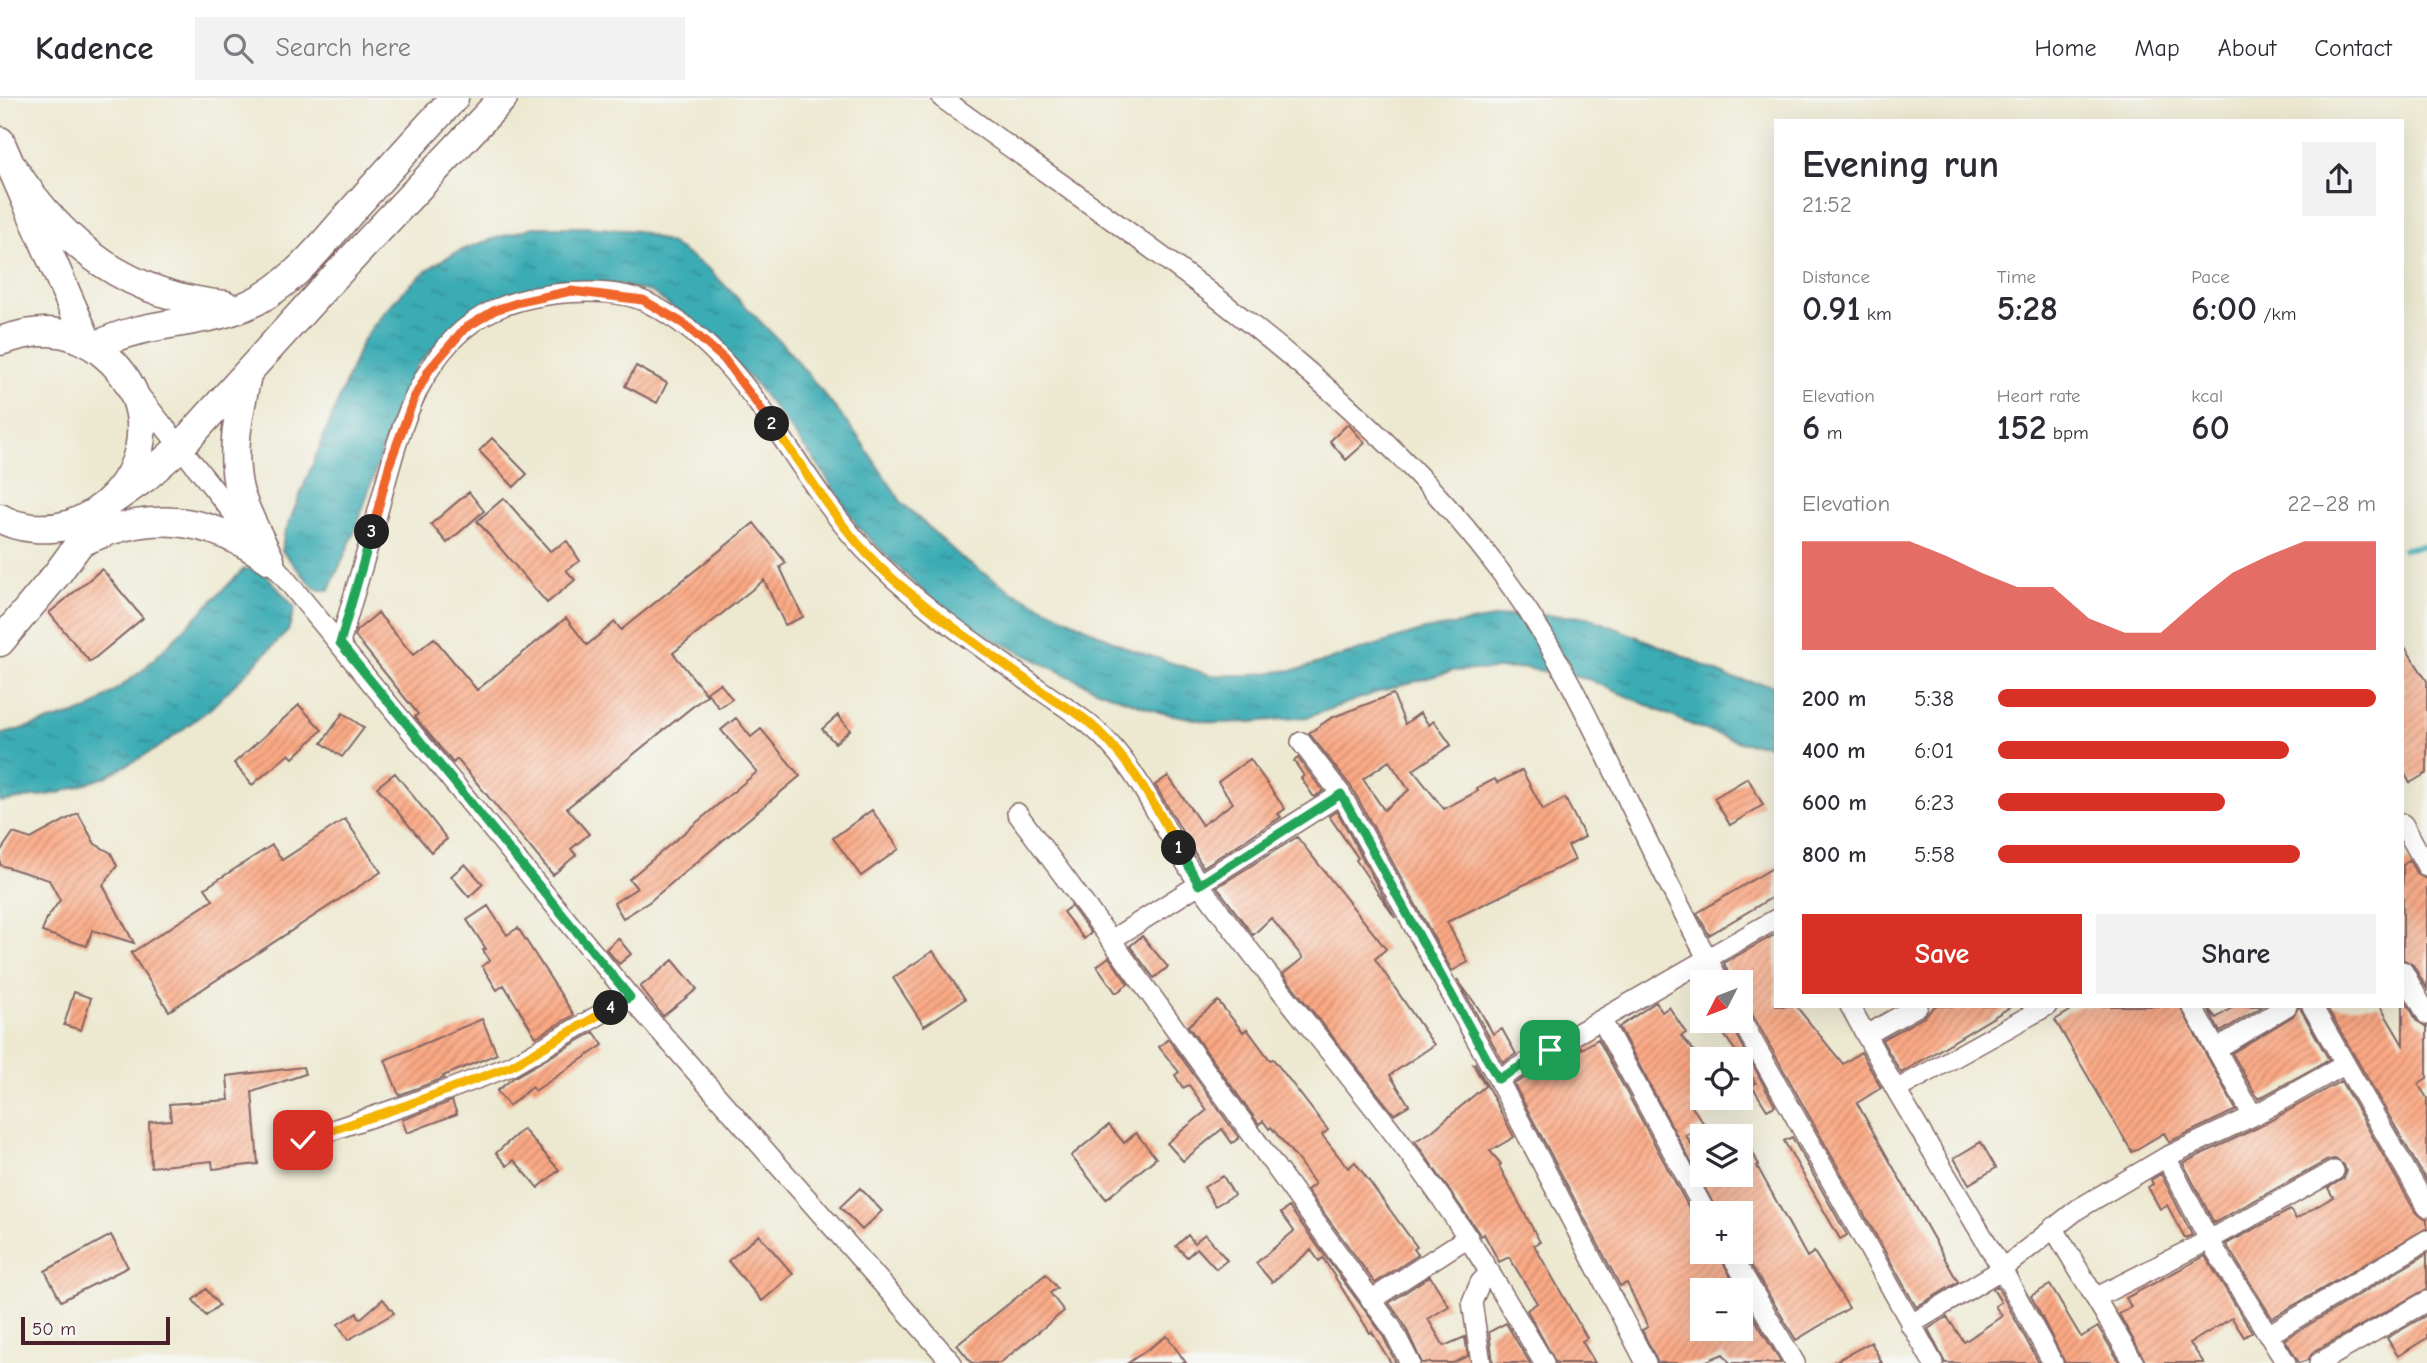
<!DOCTYPE html>
<meta charset="utf-8">
<style>
body{margin:0;font-family:"Comic Neue",sans-serif;background:#f2f2f3;color:#2b2b33;height:100vh;display:flex;flex-direction:column;font-size:26px;white-space:nowrap}
*{box-sizing:border-box;margin:0}
p{font-size:23px;color:#7c7c81}
.icon{flex:none;width:38px;height:38px;fill:none;stroke:currentColor;stroke-width:2;stroke-linecap:round;stroke-linejoin:round}
.map{position:relative;flex:1;overflow:hidden}
.sheet{position:absolute;left:1774px;top:21px;width:630px;height:889px;display:flex;flex-direction:column;background:#fff;border-radius:0px;box-shadow:0 7px 28px #0002}
.sheet>*{flex:none}
.needle{width:46px;rotate:228deg}
.buttons{position:absolute;left:1690px;top:872px;display:grid;gap:14px}
.buttons a{display:grid;place-items:center;width:63px;height:63px;border-radius:0px;background:#fff;box-shadow:0 7px 28px #0002;font-size:35px}
.scale{position:absolute;left:21px;bottom:18px;width:149px;box-sizing:border-box;padding-left:7px;border:4px solid #4a1f2b;border-top:0;font-size:19px;line-height:24px;white-space:nowrap;color:#4a1f2b;-webkit-text-stroke:5px #f6f6f2;paint-order:stroke}
.pin{position:absolute;display:grid;place-items:center;width:60px;height:60px;color:#fff;margin:-30px;border-radius:14px;box-shadow:0 4px 10px #0006}
.km{position:absolute;width:35px;height:35px;margin:-18px;border-radius:50%;background:#222;color:#fff;font-size:19px;line-height:35px;text-align:center}
.round{display:grid;place-items:center;flex:none;width:74px;height:74px;border-radius:0px;background:#f2f2f3}
.headline{display:flex;align-items:center;justify-content:space-between;height:119px;padding:0 28px}
h1{font-size:38px;font-weight:700;line-height:52px}
.figures{display:grid;grid-template-columns:repeat(3,1fr);gap:10px;height:119px;padding:7px 28px}
.figures div{display:grid;align-content:center}
.figures b{font-size:35px;font-weight:700}
.figures small{font-size:19px;font-weight:400}
.figures p{font-size:19px}
.chart{height:196px;padding:14px 28px}
.chart p{display:flex;justify-content:space-between}
.chart svg{width:100%;height:126px;margin-top:7px;fill:#d93025;opacity:.7}
.action{display:flex;gap:14px;margin-top:auto;padding:14px 28px}
.action a{flex:1;height:80px;border-radius:0px;background:#d93025;color:#fff;font-size:28px;font-weight:700;line-height:80px;text-align:center}
.action a+a{background:#f2f2f3;color:#2b2b33}
ul{padding:0 28px;list-style:none;font-size:23px}
li{display:grid;grid-template-columns:112px 84px 1fr;align-items:center;height:52px}
li i{height:18px;border-radius:9px;background:#d93025}
header{display:flex;align-items:center;gap:42px;box-sizing:border-box;height:98px;padding:0 35px;background:#fff;border-bottom:2px solid #e1e1e2}
header strong{font-size:33px}
nav{display:flex;gap:38px;margin-inline-start:auto;font-size:24px}
.search{width:490px;height:63px;background:#f2f2f3;display:flex;align-items:center;gap:18px;box-sizing:border-box;padding:0 24px;border-radius:0px;color:#7c7c81;font-size:26px}
.map>svg:first-child{display:block}
.water{fill:url(#water-ripples);stroke:#426670;stroke-width:2}
.lines{fill:none;stroke-linecap:round;stroke-linejoin:round}
.stream{stroke:#3aacb4;stroke-width:6}
.building{fill:url(#building-hatch);fill-rule:evenodd}
.minor-casing{stroke:#836665;stroke-width:22}
.highway-casing{stroke:#836665;stroke-width:31}
.minor{stroke:#fff;stroke-width:19}
.highway{stroke:#fff;stroke-width:28}
.split-1-casing{stroke:#fff;stroke-width:14}
.split-2-casing{stroke:#fff;stroke-width:14}
.split-3-casing{stroke:#fff;stroke-width:14}
.split-4-casing{stroke:#fff;stroke-width:14}
.split-5-casing{stroke:#fff;stroke-width:14}
.split-1{stroke:#22a559;stroke-width:9}
.split-2{stroke:#f5b400;stroke-width:9}
.split-3{stroke:#f0652b;stroke-width:9}
.split-4{stroke:#22a559;stroke-width:9}
.split-5{stroke:#f5b400;stroke-width:9}
</style>
<header>
<strong>Kadence</strong>
<div class="search"><svg class="icon" aria-label="search" viewBox="0 0 24 24"><circle cx="10" cy="10" r="6"/><path d="M15 15l6 6"/></svg>Search here</div>
<nav><a>Home</a><a>Map</a><a>About</a><a>Contact</a></nav>
</header>
<div class="map">
<svg width="2427" height="1265" viewBox="0 0 2427 1265">
<defs>
<pattern id="water-ripples" width="26" height="14" patternUnits="userSpaceOnUse" patternTransform="scale(1.75)"><rect width="26" height="14" fill="#3aacb4"/><path d="M2 4q2-2 4 0t4 0M15 11q2-2 4 0t4 0" fill="none" stroke="#338b93"/></pattern>
<pattern id="building-hatch" width="6" height="6" patternUnits="userSpaceOnUse" patternTransform="scale(1.75)"><rect width="6" height="6" fill="#fba984"/><path d="M-1 1l2-2M0 6l6-6M5 7l2-2" fill="none" stroke="#cd896c"/></pattern>
</defs>
<rect width="100%" height="100%" fill="#f6f6f2"/>
<filter id="ink" filterUnits="userSpaceOnUse"><feTurbulence type="fractalNoise" baseFrequency=".0143" numOctaves="2"/><feDisplacementMap in="SourceGraphic" scale="14" xChannelSelector="R" yChannelSelector="G"/><feConvolveMatrix kernelMatrix="1 2 1 2 8 2 1 2 1" color-interpolation-filters="sRGB"/></filter>
<filter id="wash" filterUnits="userSpaceOnUse"><feTurbulence type="fractalNoise" baseFrequency=".00686" numOctaves="4" result="noise"/><feDisplacementMap in="SourceGraphic" scale="28" xChannelSelector="R" yChannelSelector="G"/><feGaussianBlur stdDeviation="1.57" result="paint"/><feColorMatrix in="noise" values="0 0 0 0 0 0 0 0 0 0 0 0 0 0 0 0 0 1.4 0 .05"/><feComposite in="paint" operator="in"/></filter>
<g filter="url(#wash)">
<rect width="100%" height="100%" fill="#ede9d1"/>
<path class="water" d="M534 129H585L638 133 671 146 709 171 788 252 857 337 902 405 964 462 1015 495 1129 551 1210 577H1248L1300 571 1424 532 1517 516 1588 519 1675 554 1730 580 1776 588V647L1743 645 1694 628 1588 581 1525 570 1452 573 1375 595 1308 619 1251 624 1215 625 1159 614 1095 591 971 530 919 490 858 429 819 368 757 288 710 239 652 194 613 186 560 187 439 244 416 268 394 316 356 431 329 492H316L282 453 284 437 362 244C383 212 421 170 456 155 480 143 509 137 534 129Z
M260 470 295 510 288 533 211 610 158 650 105 679 59 695 0 704V637L88 612 143 572 244 471Z"/>
<g class="lines">
<path class="stream" d="M2403 451 2427 447"/>
</g>
<g id="blocks">
<path class="building" d="M636 268 667 285 657 305 625 288Z
M1348 326 1365 345 1346 362 1330 343Z
M492 340 527 376 514 389 479 353Z
M469 394 484 413 447 445 431 426Z
M504 400 550 453 567 443 580 463 566 472 575 482 547 505 477 423Z
M754 425 786 465 780 469 803 519 785 527 764 482 673 555 707 597 567 710 589 736 571 751 576 757 553 777 457 661 453 665 415 619 418 616 355 538 356 533 378 515 413 557 434 540 477 592 566 520 587 547 615 524 621 532Z
M102 471 143 520 90 564 49 515Z
M2403 546 2427 583V675L2410 685 2403 673Z
M720 585 732 601 719 610 707 594Z
M1393 596 1405 626 1420 615 1429 627 1434 623 1451 647 1413 672 1444 711 1478 693 1477 690 1495 681 1497 685 1522 672 1543 712 1565 700 1585 739 1568 748 1575 762 1447 824 1468 864 1452 873 1352 690 1309 635 1331 620ZM1389 663 1409 692 1384 712 1363 681Z
M299 607 322 632 293 660 289 656 252 687 234 665Z
M343 615 364 630 342 659 322 645Z
M838 617 850 632 835 645 822 631Z
M736 620 751 639 761 631 800 678 649 804 623 820 614 805 637 790 629 781 757 674 721 632Z
M1298 660 1323 693 1314 699 1301 680 1304 678 1294 663Z
M1250 661 1285 711 1278 716 1281 719 1203 769 1155 687 1168 678 1202 727 1233 705 1218 684Z
M395 675 447 741 431 754 377 689Z
M1748 680 1763 707 1730 727 1714 700Z
M872 712 899 751 861 778 833 740Z
M1337 713 1395 820 1356 762 1358 760 1329 718Z
M78 715 95 746 111 755 117 768 103 787 134 845 92 832 87 848 42 834 46 822 60 802 49 782 0 767V754L13 735 31 741Z
M345 721 381 774 169 913 131 855 213 802 205 790 272 747 282 762Z
M1297 739 1386 851 1375 861 1434 947 1390 977 1409 1007 1394 1016 1283 876 1303 860 1271 820 1253 837 1217 789Z
M2409 762 2417 776 2427 781V891L2413 867 2403 861V767Z
M465 766 483 786 469 799 451 778Z
M1776 768V797L1709 837 1697 815Z
M488 808 507 837 518 830 574 917 536 939 504 887 497 892 482 868 490 863 483 852 486 851 467 822Z
M1071 808 1091 835 1084 841 1063 814Z
M1776 836V908H1796L1843 966 1861 954 1881 990 1857 1005 1958 1184 1916 1209 1752 916 1741 910V884H1732L1724 865Z
M1142 838 1168 869 1154 880 1130 848Z
M618 840 631 856 619 866 606 851Z
M933 853 965 901 924 928 893 880Z
M1109 859 1128 886 1116 895 1097 868Z
M673 862 697 891 663 918 640 889Z
M1457 881 1479 911 1493 936 1502 931 1516 956 1503 964Z
M74 894 91 900 81 932 64 927Z
M2403 898 2417 923 2427 929V980L2418 986 2427 1000V1084L2326 908H2380L2403 947Z
M1218 903 1243 934 1247 931 1270 962 1273 961 1328 1032 1322 1037 1348 1070 1355 1064 1417 1149 1414 1151 1418 1157 1375 1185 1307 1092 1315 1086 1298 1062 1271 1029 1269 1031 1263 1023 1259 1026 1188 928Z
M1656 904 1662 914 1669 909 1686 935 1681 938 1703 963V986L1695 993 1699 998 1690 1006 1704 1026 1686 1038 1703 1065V1076H1741V1030L1759 1067 1757 1068 1807 1159 1814 1154 1849 1210 1796 1242 1741 1150V1115H1718L1619 929Z
M1935 908H2012L1901 975 1882 942 1924 919Z
M2078 908H2180L2236 1012 2169 1044 2164 1035 2132 1054 2055 922Z
M2235 908H2263L2220 934 2207 909 2216 920Z
M2299 908 2329 962 2258 1001 2232 955 2293 918Z
M482 921 497 956 443 978 444 980 399 997 385 962Z
M1714 922H1729L1775 1008 1767 1012 1752 988 1756 985 1741 961Z
M594 934 603 947 535 993 532 989 509 1008 497 993 513 980Z
M1168 941 1239 1040 1232 1045 1222 1031 1183 1063 1167 1045 1207 1012 1189 987 1183 990 1175 977 1179 974 1159 949Z
M1598 941 1695 1121 1703 1126V1153H1717L1738 1192H1703V1230H1741V1198L1781 1265H1730L1723 1256 1702 1265H1658L1642 1232 1648 1229 1627 1185 1620 1188 1514 986 1580 948 1582 951Z
M1475 965 1514 1039 1490 1053 1501 1066 1499 1068 1540 1144 1534 1147 1587 1240 1582 1243 1595 1265H1556L1527 1212 1537 1205 1509 1159 1499 1164 1484 1136 1481 1138 1415 1043 1431 1034 1485 988 1473 966Z
M303 969 305 976 252 994 258 1066 213 1071 212 1063 151 1069 149 1024 171 1022 169 1006 229 1002 227 978Z
M2341 983 2416 1115 2427 1121V1130L2272 1220 2226 1146 2290 1112 2296 1121 2333 1099 2328 1090 2344 1080 2346 1073 2344 1067 2335 1061 2328 1062 2214 1125 2183 1065 2259 1029Z
M452 1003 457 1016 407 1035 402 1022Z
M1109 1027 1124 1045 1136 1035 1156 1060 1106 1101 1071 1058Z
M523 1031 559 1072 538 1090 514 1062 507 1068 496 1055Z
M1792 1039 1847 1137 1840 1141 1784 1043Z
M1981 1044 1996 1070 1969 1086 1954 1060Z
M2161 1076 2192 1137 2185 1140 2167 1107 2160 1111 2148 1089 2153 1086 2151 1082Z
M1223 1078 1234 1097 1215 1108 1204 1089Z
M860 1090 882 1113 862 1132 840 1109Z
M1289 1109 1382 1236 1396 1265H1391L1372 1234 1370 1235 1323 1160 1319 1163 1311 1152 1272 1184 1256 1165 1294 1133 1281 1115Z
M1205 1136 1227 1162 1216 1171 1197 1150 1187 1159 1176 1148 1188 1137 1194 1145Z
M111 1137 128 1169 61 1203 45 1173Z
M759 1137 793 1176 762 1203 728 1163Z
M2427 1156V1191L2313 1254 2308 1262 2299 1265 2285 1241Z
M2205 1158 2252 1234 2244 1239 2232 1220 2190 1245 2204 1265H2146L2119 1216 2131 1209 2126 1200Z
M1046 1176 1057 1190 1050 1195 1064 1213 1000 1265H972L957 1247Z
M1430 1178 1449 1208 1428 1221 1444 1248 1465 1239 1468 1258 1453 1265H1422L1403 1224 1389 1205Z
M2050 1187 2081 1239 2098 1229 2120 1265H2065L2031 1198Z
M1997 1188 2039 1265H1945L1928 1231 1947 1219 1964 1244 2002 1218 1995 1208 2001 1204 1993 1191Z
M206 1191 219 1207 206 1218 193 1202Z
M383 1201 394 1215 348 1242 338 1226 357 1215 360 1221Z
M2427 1217V1240L2398 1258 2387 1240Z
M1506 1225 1517 1244 1530 1265H1493L1489 1234Z
M1167 1238 1186 1265H1128Z
M1871 1244 1882 1265H1832Z"/>
</g>
</g>
<g filter="url(#ink)">
<use href="#blocks" fill-opacity="0" stroke="#836665" stroke-width="2"/>
<g class="lines">
<g class="minor-casing">
<path id="minor" d="M942 0C1140 145 1373 291 1515 494 1558 555 1590 623 1622 690 1653 755 1685 820 1720 884
M136 293 270 462 630 899 952 1265
M340 546C351 505 364 465 375 424 396 348 415 247 496 211 534 194 610 186 648 205 750 256 790 372 864 451 915 506 979 547 1039 591 1063 608 1088 622 1108 644 1149 688 1168 744 1203 791 1268 880 1340 964 1407 1053 1458 1120 1501 1192 1544 1265
M1301 644 1341 696 1498 981 1646 1265
M1017 715 1111 842 1392 1230 1410 1265
M2403 726 2427 769
M1111 842 1341 696
M2403 873 2427 917
M1850 908 1896 992
M2047 908 1896 992 2002 1171 2053 1265
M2192 908 2253 1018
M2312 908 2427 1109
M1741 922 1933 1265
M1602 923 1706 1115
M1866 937 1918 908
M2216 951 2287 908
M1498 981 1776 821
M303 1042 407 1007 511 968 630 899
M2166 1059 2209 1142 2286 1265
M2053 1129 2134 1265
M1729 1153 1795 1265
M2097 1199 2209 1142 2334 1073
M1371 1202 1468 1139
M1910 1227 2002 1171 2078 1111 2166 1059 2253 1018 2344 967
M2268 1237 2427 1142
M1481 1265 1472 1204 1480 1185 1490 1174
M2319 1265 2427 1203"/>
</g>
<g class="highway-casing">
<path id="highway" d="M0 43 88 245
M13 70C65 150 129 198 225 207
M0 243C19 237 37 232 58 235 73 237 90 245 101 254 169 307 146 401 68 427 47 433 18 431 0 420
M95 249C140 223 195 228 243 209 291 190 324 144 357 107 389 71 422 35 454 0
M247 277C239 315 230 353 239 392 245 415 260 440 270 462
M80 445C149 411 209 418 270 462
M0 544 57 476 109 405 146 379 181 348 324 190 503 0"/>
</g>
<use href="#minor" class="minor"/>
<use href="#highway" class="highway"/>
</g>
</g>
<g class="lines" filter="url(#ink)">
<g class="split-1-casing">
<path id="split-1" d="M1179 750 1199 787 1341 696 1498 981 1550 952"/>
</g>
<g class="split-2-casing">
<path id="split-2" d="M772 326C810 378 843 438 893 481 942 523 997 561 1050 599 1061 607 1075 613 1086 622 1127 656 1153 704 1179 750"/>
</g>
<g class="split-3-casing">
<path id="split-3" d="M372 434 390 365 414 300 429 272 464 231 495 212 520 204 571 193 643 202 684 226 724 261 772 326"/>
</g>
<g class="split-4-casing">
<path id="split-4" d="M372 434 340 545 630 899 611 910"/>
</g>
<g class="split-5-casing">
<path id="split-5" d="M303 1042 407 1007 511 968 611 910"/>
</g>
<use href="#split-1" class="split-1"/>
<use href="#split-2" class="split-2"/>
<use href="#split-3" class="split-3"/>
<use href="#split-4" class="split-4"/>
<use href="#split-5" class="split-5"/>
</g>
</svg>
<div class="buttons">
<a><svg class="needle" viewBox="-14 -14 28 28"><path d="M0-13l5 13h-10z" fill="#e53935"/><path d="M0 13l5-13h-10z" fill="#7c7c81"/></svg></a>
<a><svg class="icon" aria-label="locate" viewBox="0 0 24 24"><circle cx="12" cy="12" r="6"/><path d="M12 2v4M12 18v4M2 12h4M18 12h4"/></svg></a>
<a><svg class="icon" aria-label="layers" viewBox="0 0 24 24"><path d="M12 4l9 5-9 5-9-5zM3 14l9 5 9-5"/></svg></a>
<a>+</a>
<a>−</a>
</div>
<div class="scale">50 m</div>
<div class="pin" style="left:1550px;top:952px;background:#1e9e55"><svg class="icon" aria-label="arrive" viewBox="0 0 24 24"><path d="M6 21V4h12l-3 4 3 4H6"/></svg></div>
<div class="pin" style="left:303px;top:1042px;background:#d93025"><svg class="icon" aria-label="check" viewBox="0 0 24 24"><path d="M5 12l5 5 9-10"/></svg></div>
<b class="km" style="left:1179px;top:750px">1</b>
<b class="km" style="left:772px;top:326px">2</b>
<b class="km" style="left:372px;top:434px">3</b>
<b class="km" style="left:611px;top:910px">4</b>
<section class="sheet">
<div class="headline"><div><h1>Evening run</h1><p>21:52</p></div><a class="round"><svg class="icon" aria-label="share" viewBox="0 0 24 24"><path d="M12 15V3M7 8l5-5 5 5M5 13v7h14v-7"/></svg></a></div>
<div class="figures">
<div><p>Distance</p><b>0.91<small> km</small></b></div>
<div><p>Time</p><b>5:28</b></div>
<div><p>Pace</p><b>6:00<small> /km</small></b></div>
</div>
<div class="figures">
<div><p>Elevation</p><b>6<small> m</small></b></div>
<div><p>Heart rate</p><b>152<small> bpm</small></b></div>
<div><p>kcal</p><b>60</b></div>
</div>
<div class="chart"><p><span>Elevation</span>22–28 m</p>
<svg viewBox="0 0 160 44" preserveAspectRatio="none"><path d="M0 44V6L10 6L20 6L30 6L40 11L50 17L60 22L70 22L80 33L90 38L100 38L110 27L120 17L130 11L140 6L150 6L160 6V44z"/></svg>
</div>
<ul>
<li><b>200 m</b>5:38<i style="width:100%"></i></li>
<li><b>400 m</b>6:01<i style="width:77%"></i></li>
<li><b>600 m</b>6:23<i style="width:60%"></i></li>
<li><b>800 m</b>5:58<i style="width:80%"></i></li>
</ul>
<div class="action"><a>Save</a><a>Share</a></div>
</section>
</div>
